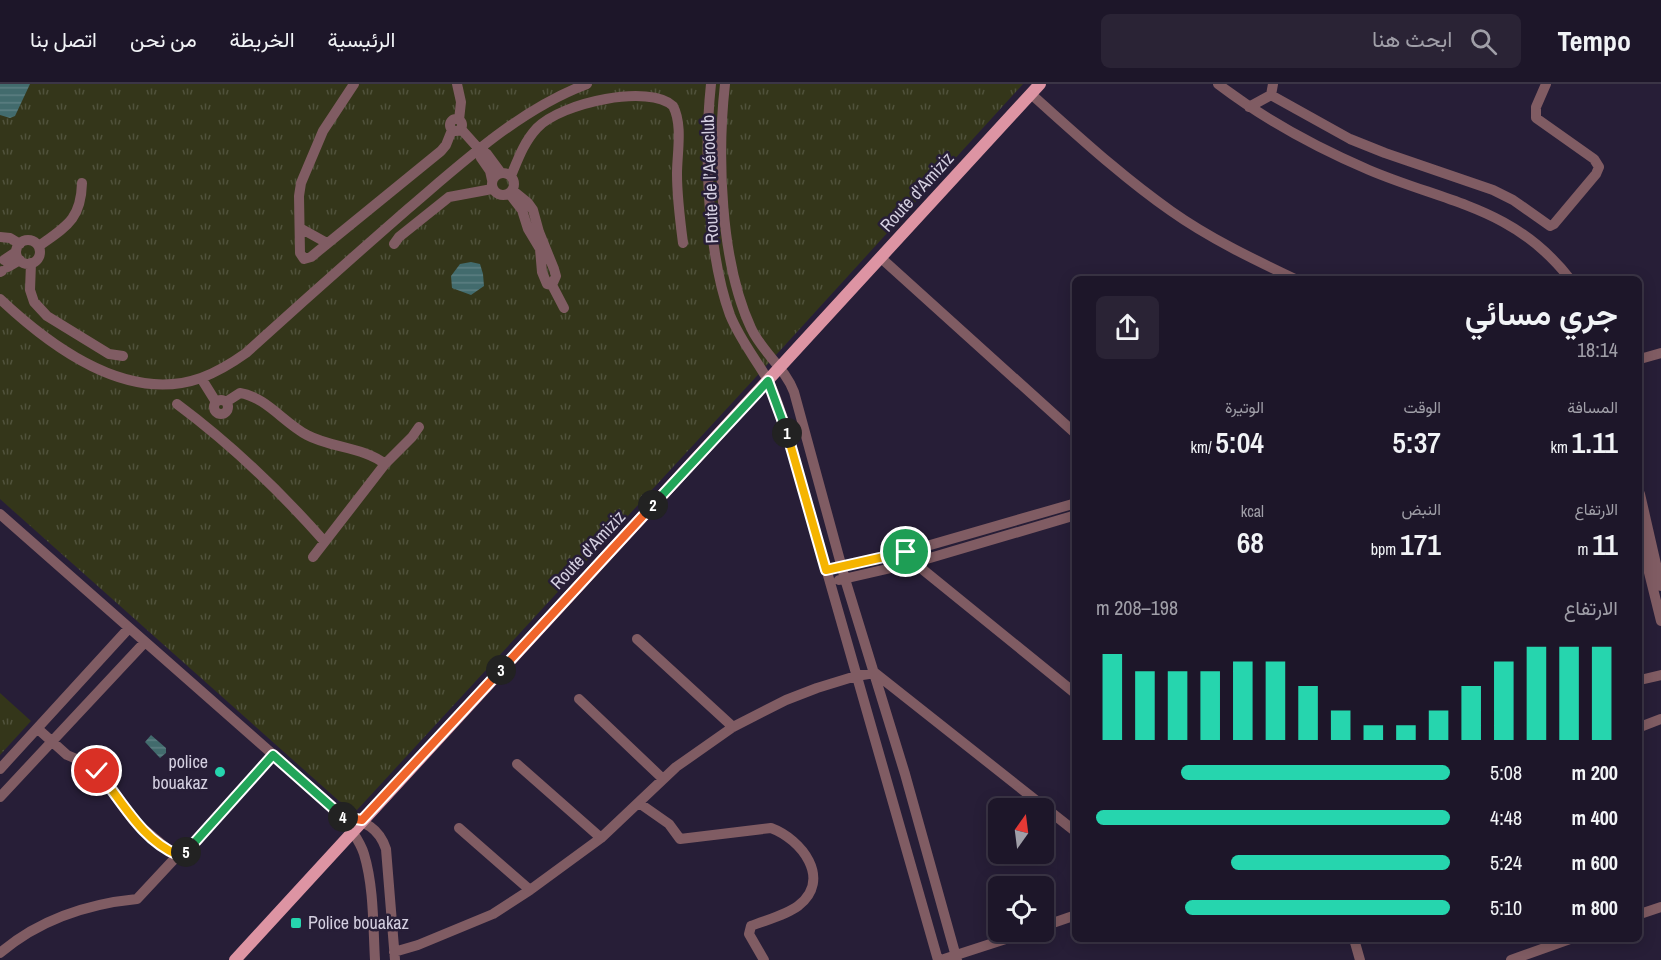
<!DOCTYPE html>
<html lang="ar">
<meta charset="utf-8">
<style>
body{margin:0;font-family:"Archivo Narrow",Vazirmatn,sans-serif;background:#2a2335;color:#f1f3f6;direction:rtl;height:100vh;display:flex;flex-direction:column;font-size:22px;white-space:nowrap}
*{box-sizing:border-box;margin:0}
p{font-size:20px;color:#a09fa8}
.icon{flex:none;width:33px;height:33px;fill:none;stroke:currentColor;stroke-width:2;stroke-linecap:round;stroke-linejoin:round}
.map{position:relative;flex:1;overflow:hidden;direction:ltr}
.side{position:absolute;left:1072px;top:192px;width:570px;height:666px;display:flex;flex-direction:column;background:#1d1629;border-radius:9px;box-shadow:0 3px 15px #0003,0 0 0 2px #3b3546;direction:rtl}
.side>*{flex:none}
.needle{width:39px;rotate:14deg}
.buttons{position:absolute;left:988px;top:714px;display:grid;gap:12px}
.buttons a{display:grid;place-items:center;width:66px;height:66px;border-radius:9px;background:#1d1629;box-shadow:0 3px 15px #0003,0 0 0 2px #3b3546;font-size:30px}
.pin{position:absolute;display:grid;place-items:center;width:51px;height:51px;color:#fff;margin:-26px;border:3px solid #fff;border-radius:50%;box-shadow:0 2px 6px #0007}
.km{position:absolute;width:30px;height:30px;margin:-15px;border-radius:50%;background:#222;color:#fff;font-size:16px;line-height:30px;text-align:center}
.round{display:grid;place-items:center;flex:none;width:63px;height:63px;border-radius:9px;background:#2a2335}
.overview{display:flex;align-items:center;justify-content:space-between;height:102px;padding:0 24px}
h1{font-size:33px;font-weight:600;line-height:45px}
.figures{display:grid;grid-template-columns:repeat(3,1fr);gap:9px;height:102px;padding:6px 24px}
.figures div{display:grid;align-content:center}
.figures b{font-size:30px;font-weight:600}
.figures small{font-size:16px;font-weight:400}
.figures p{font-size:16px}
.chart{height:168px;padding:12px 24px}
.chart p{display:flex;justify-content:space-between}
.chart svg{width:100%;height:108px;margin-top:6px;stroke:#26d5ae;stroke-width:6}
ul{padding:0 24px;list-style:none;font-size:20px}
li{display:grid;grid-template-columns:96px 72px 1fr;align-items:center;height:45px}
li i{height:15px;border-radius:8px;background:#26d5ae}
header{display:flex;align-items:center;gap:36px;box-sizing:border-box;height:84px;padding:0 30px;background:#1d1629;border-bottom:2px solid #3b3546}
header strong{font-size:28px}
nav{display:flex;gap:33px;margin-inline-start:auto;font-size:21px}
.search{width:420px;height:54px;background:#2a2335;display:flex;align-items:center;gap:15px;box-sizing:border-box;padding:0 21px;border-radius:9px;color:#a09fa8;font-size:22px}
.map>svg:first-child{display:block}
.grass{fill:url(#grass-tufts)}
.water{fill:url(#water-rules)}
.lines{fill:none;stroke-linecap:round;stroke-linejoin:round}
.minor{stroke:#805c63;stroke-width:10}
.major{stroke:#dd94a3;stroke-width:12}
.split-1-casing{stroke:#fff;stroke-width:12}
.split-2-casing{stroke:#fff;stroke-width:12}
.split-3-casing{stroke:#fff;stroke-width:12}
.split-4-casing{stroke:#fff;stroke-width:12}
.split-5-casing{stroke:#fff;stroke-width:12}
.split-6-casing{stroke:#fff;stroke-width:12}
.split-1{stroke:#f5b400;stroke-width:8}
.split-2{stroke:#22a559;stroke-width:8}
.split-3{stroke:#f0652b;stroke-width:8}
.split-4{stroke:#f0652b;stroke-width:8}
.split-5{stroke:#22a559;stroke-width:8}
.split-6{stroke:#f5b400;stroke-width:8}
.poi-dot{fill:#26d5ae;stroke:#271e37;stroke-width:2}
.labels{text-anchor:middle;stroke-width:5;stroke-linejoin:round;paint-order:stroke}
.street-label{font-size:18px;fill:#d4cfe0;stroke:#271e37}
.poi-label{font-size:18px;fill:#d4cfe0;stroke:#271e37;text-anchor:end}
</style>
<header>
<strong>Tempo</strong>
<div class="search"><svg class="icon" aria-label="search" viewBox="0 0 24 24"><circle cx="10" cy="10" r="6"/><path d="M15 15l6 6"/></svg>ابحث هنا</div>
<nav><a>الرئيسية</a><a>الخريطة</a><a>من نحن</a><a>اتصل بنا</a></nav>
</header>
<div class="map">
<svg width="1661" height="876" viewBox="0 0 1661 876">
<defs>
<pattern id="grass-tufts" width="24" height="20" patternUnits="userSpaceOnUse" patternTransform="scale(1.5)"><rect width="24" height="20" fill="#34361a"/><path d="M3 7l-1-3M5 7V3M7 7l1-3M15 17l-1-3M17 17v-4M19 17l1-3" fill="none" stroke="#50523b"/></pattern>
<pattern id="water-rules" width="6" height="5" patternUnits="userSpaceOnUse" patternTransform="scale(1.5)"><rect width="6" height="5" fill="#426b6d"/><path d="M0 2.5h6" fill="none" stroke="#5c7f82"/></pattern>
</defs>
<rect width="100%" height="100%" fill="#271e37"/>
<path class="grass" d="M0 0H1023L766 282 357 726 339 717 0 415Z
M0 609 31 637 0 671Z"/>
<path class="water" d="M0 0H30L15 32 10 34 0 31Z
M471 178 480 180 483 190 484 202 471 211 452 204 451 192 460 180Z
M151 651 166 664V669L160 674 145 658Z"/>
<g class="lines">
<path class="minor" d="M354 0 323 47 301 99 299 112 300 169 304 175 311 173 441 67 446 61 452 46
M457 0 461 18 459 36
M711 0C704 66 707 168 730 231 740 256 756 275 769 298 776 312 780 326 785 341L938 876
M725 0C717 72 720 177 751 244 762 268 785 284 794 308L845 495 905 690 957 876
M1218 0C1264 35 1315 63 1369 86 1447 119 1514 123 1570 195
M1031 10C1076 50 1121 92 1171 127 1209 154 1253 175 1295 195
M1271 11 1350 55 1385 69 1493 106 1513 116 1550 142 1554 140 1596 90 1599 83 1594 75 1536 34V23L1546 0
M1249 23 1271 11 1273 0
M450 41a6 6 0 1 1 12 0a6 6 0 1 1-12 0Z
M461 45 478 64 481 74 490 87 492 96
M478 64 487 70 501 89
M492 100a11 11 0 1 1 22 0a11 11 0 1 1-22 0Z
M511 92C518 75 524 58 537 44 562 18 650 0 673 22 683 41 677 69 677 90 677 113 680 136 683 159
M509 109 522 126 528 145 540 165 542 188 547 200 552 201 556 192 554 185 539 148 533 126 528 119 512 106
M300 144 327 159
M0 153 10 154 20 160
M16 168a12 12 0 1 1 24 0a12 12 0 1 1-24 0Z
M394 160 399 153 449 113 492 105
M39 162C67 142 81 135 82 99
M881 174 1076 350
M4 176 16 168
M31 179 30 206 34 218 47 232 109 270 123 272
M8 183 20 176
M0 188 2 187
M552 201 564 224
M0 215C51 263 127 320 201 294 217 288 232 279 246 269 300 220 354 172 409 124 463 78 520 25 587 0
M1640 275 1661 269
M201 294 216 318
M214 323a7 7 0 1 1 14 0a7 7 0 1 1-14 0Z
M226 318 240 309C266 313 284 339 307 351 331 364 364 363 385 380
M177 320C232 361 279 406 324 457
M1640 410 1661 502
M0 430 344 733C350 746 360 756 364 770 374 803 373 842 375 876
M1640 452 1661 537
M313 473 385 380 412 353 419 343
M911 476 1076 610
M836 484 906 468 1076 419
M839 496 913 479 1076 431
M637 555 733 643
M1640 596 1661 591
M579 615 663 695
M1640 643 1661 635
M38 645 67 671 84 678 97 687 133 736 170 767 178 771
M517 680 601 754
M0 685 129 544
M0 713 145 558
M639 719 669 740 680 755 771 744C801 755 833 795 798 822 786 831 766 836 751 842L749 850 764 876
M344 733C365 737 379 744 386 765L395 876
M459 744 530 806
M1640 830 1661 823
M1044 842 1076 831
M1354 855 1360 876
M394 868 418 861 493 830 530 806 601 754 676 683 733 643 786 616 817 604 856 592 875 589 1076 748
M0 869C40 835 86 820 137 815L178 771 187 767 273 671
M941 876 1027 848
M1511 876 1570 855"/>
<path class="major" d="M235 876 1040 0"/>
</g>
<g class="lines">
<g class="split-1-casing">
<path id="split-1" d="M787 349 826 486 906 468"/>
</g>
<g class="split-2-casing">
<path id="split-2" d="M653 421 768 297 787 349"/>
</g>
<g class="split-3-casing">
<path id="split-3" d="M501 586 653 421"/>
</g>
<g class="split-4-casing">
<path id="split-4" d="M343 733 362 736 501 586"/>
</g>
<g class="split-5-casing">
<path id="split-5" d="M186 768 273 671 343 733"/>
</g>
<g class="split-6-casing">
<path id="split-6" d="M97 687C122 716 140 755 178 771L186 768"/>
</g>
<use href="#split-1" class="split-1"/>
<use href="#split-2" class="split-2"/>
<use href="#split-3" class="split-3"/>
<use href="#split-4" class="split-4"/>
<use href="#split-5" class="split-5"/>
<use href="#split-6" class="split-6"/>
</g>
<g class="poi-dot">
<circle cx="220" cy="688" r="6"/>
<rect x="290" y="833" width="12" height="12" rx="3"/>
</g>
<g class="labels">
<g class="street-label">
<text transform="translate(710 95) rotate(-92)" y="6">Route de l’Aéroclub</text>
<text transform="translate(917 108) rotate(-48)" y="6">Route d'Amiziz</text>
<text transform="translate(588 466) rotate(-47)" y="6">Route d'Amiziz</text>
</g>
<g class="poi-label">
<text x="208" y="684">police<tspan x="208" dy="21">bouakaz</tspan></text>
<text x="308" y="845" text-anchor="start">Police bouakaz</text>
</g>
</g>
</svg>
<div class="buttons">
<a><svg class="needle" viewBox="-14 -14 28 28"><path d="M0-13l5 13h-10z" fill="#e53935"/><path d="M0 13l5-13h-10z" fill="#a09fa8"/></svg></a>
<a><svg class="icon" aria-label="locate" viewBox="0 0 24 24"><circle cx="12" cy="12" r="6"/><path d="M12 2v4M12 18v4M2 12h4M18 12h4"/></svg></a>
</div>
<div class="pin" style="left:906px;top:468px;background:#1e9e55"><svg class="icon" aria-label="arrive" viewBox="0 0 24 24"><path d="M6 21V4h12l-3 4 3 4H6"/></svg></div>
<div class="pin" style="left:97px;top:687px;background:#d93025"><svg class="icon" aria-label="check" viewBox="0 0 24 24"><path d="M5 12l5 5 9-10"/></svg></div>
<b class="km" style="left:787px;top:349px">1</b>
<b class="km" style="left:653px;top:421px">2</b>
<b class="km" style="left:501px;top:586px">3</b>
<b class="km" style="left:343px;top:733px">4</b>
<b class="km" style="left:186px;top:768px">5</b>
<section class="side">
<div class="overview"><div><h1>جري مسائي</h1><p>18:14</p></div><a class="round"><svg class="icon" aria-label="share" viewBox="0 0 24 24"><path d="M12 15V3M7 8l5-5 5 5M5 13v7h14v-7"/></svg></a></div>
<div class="figures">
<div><p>المسافة</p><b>1.11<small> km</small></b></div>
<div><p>الوقت</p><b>5:37</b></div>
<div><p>الوتيرة</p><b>5:04<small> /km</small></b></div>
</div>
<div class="figures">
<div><p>الارتفاع</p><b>11<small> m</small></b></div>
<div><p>النبض</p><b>171<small> bpm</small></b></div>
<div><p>kcal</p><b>68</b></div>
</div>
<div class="chart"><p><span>الارتفاع</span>198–208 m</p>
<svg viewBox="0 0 160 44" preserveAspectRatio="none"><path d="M5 44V9M15 44V16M25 44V16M35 44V16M45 44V12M55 44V12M65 44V22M75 44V32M85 44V38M95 44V38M105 44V32M115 44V22M125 44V12M135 44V6M145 44V6M155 44V6"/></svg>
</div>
<ul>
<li><b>200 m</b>5:08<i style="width:76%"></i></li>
<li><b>400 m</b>4:48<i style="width:100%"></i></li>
<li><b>600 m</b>5:24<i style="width:62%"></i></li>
<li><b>800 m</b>5:10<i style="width:75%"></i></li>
</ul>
</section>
</div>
